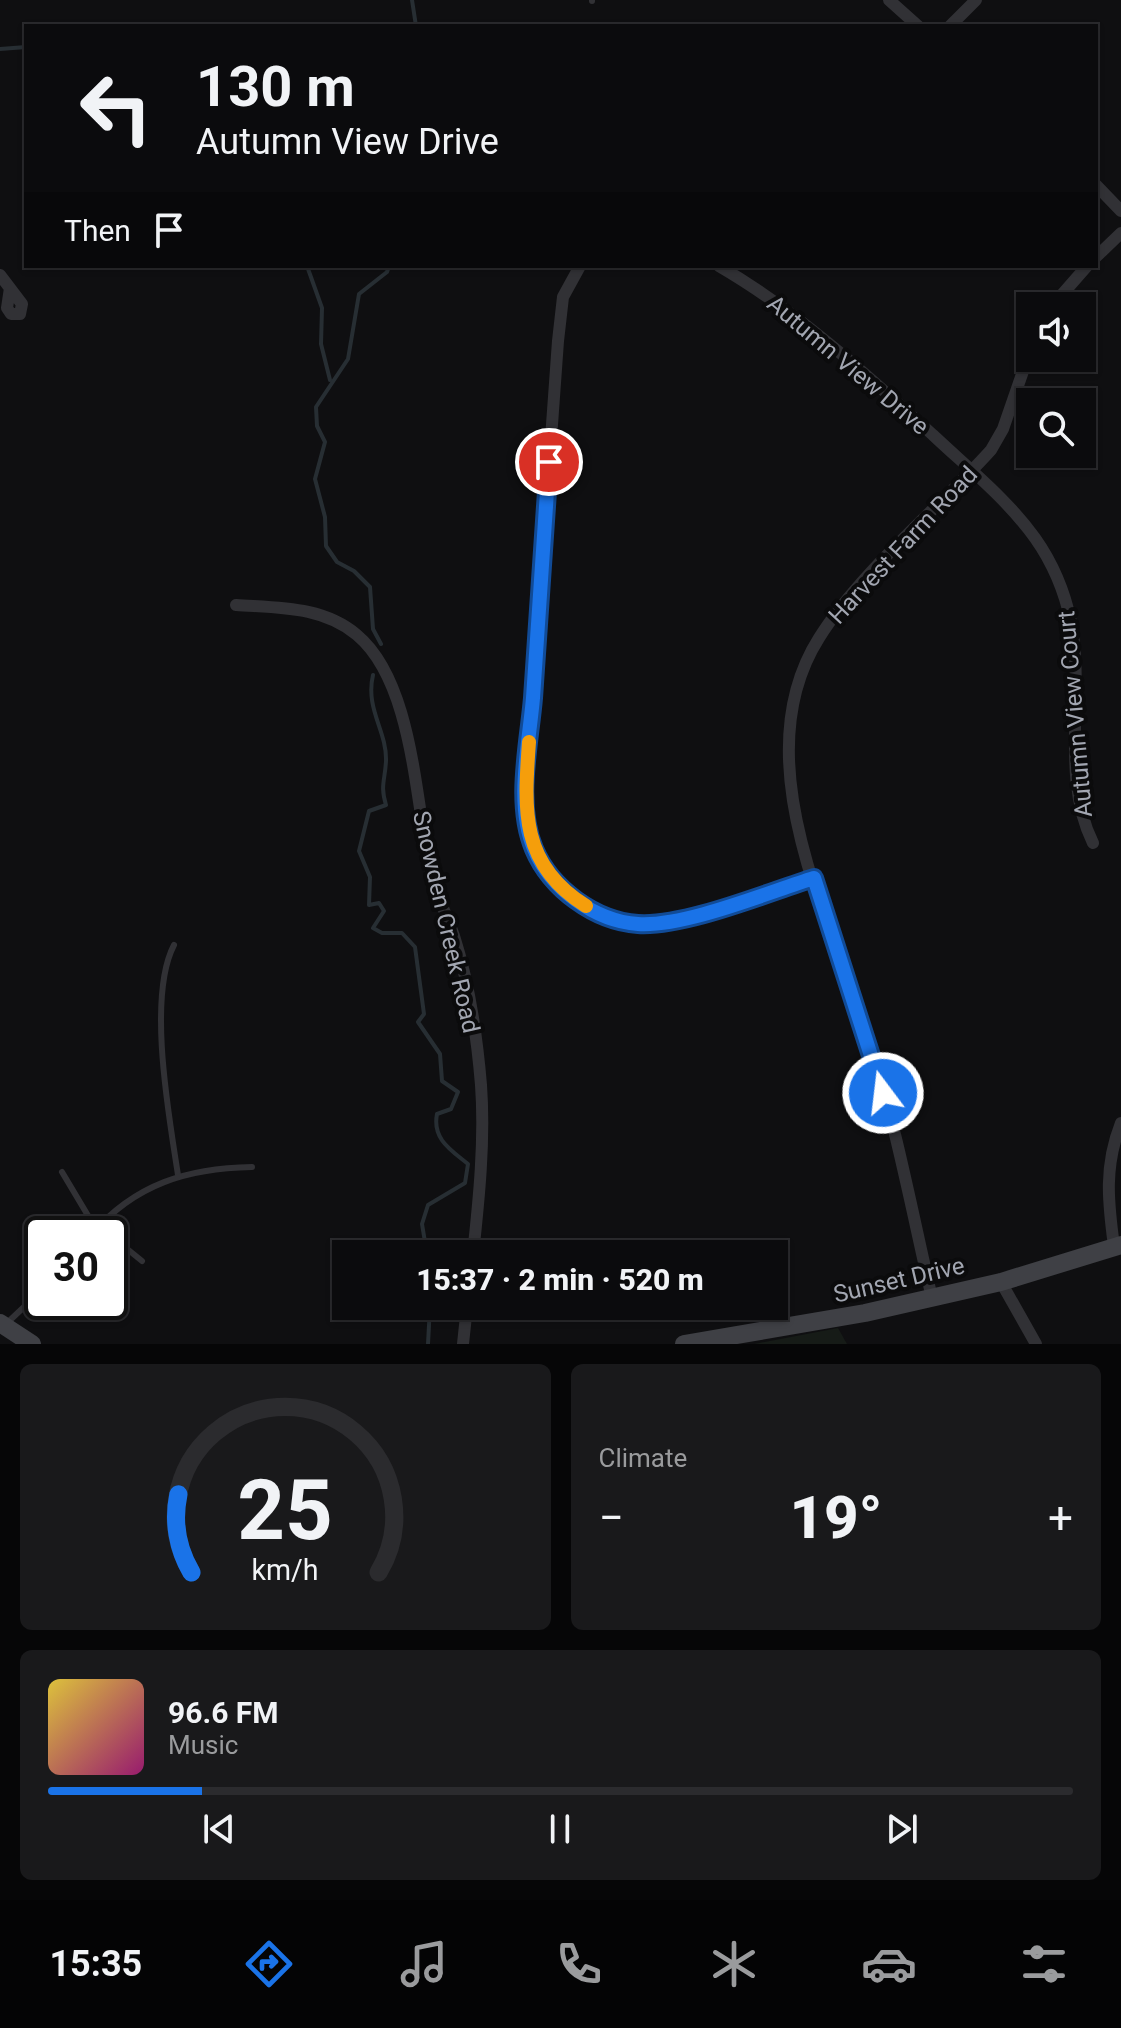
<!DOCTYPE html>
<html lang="en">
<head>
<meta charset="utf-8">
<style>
  :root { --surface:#0b0b0d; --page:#19191b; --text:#f1f3f6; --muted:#9a9b9d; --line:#2b2b2e; --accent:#1a73e8 }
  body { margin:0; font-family:Roboto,sans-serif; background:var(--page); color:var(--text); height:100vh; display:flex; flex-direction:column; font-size:30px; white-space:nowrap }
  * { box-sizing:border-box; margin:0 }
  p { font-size:26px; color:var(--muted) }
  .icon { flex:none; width:44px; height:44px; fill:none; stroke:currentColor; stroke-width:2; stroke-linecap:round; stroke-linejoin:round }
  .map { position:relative; height:1344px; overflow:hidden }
  .panel { display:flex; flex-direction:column; gap:20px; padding:20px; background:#060607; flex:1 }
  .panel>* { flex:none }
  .top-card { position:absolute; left:24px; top:24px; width:1074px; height:244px; border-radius:0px; box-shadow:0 2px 6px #0004,0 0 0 2px var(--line); background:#0b0b0d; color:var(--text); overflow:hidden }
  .fabs { position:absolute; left:1016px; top:292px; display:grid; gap:16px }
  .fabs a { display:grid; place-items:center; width:80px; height:80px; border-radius:0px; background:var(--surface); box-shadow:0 2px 6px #0004,0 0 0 2px var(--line); font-size:40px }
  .speed { position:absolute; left:24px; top:1216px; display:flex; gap:16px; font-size:40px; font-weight:700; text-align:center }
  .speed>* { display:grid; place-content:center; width:104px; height:104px; border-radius:50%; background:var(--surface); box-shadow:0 2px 6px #0004,0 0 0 2px var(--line); line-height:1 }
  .speed .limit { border:4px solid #111; border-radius:12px; background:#fff; color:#111 }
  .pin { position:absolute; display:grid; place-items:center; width:68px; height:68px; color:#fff; margin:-34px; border:4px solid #fff; border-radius:50%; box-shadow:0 2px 8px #0007 }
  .me { position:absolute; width:88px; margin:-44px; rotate:345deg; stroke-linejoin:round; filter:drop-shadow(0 0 6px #0008) }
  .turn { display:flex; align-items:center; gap:28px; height:168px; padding:0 40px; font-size:36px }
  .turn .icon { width:104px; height:104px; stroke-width:2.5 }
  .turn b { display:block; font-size:56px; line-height:68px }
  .then { display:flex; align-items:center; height:76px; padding:0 40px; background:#0003; gap:16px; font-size:30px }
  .big { font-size:60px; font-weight:800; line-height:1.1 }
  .panel .card { flex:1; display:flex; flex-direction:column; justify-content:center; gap:12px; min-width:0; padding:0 28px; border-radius:12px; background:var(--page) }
  .panel .dial { align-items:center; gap:0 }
  .dial svg { height:208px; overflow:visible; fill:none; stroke:var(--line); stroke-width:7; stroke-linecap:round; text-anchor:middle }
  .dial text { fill:var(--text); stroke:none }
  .song { display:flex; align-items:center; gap:24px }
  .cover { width:96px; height:96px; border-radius:12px; background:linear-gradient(135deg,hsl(50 70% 55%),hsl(320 70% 35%)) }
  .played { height:8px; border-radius:4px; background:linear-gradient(90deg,var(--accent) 15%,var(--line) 15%) }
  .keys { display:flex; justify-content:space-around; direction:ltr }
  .heat { display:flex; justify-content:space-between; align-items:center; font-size:44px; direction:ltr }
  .panel .tiles { flex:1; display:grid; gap:20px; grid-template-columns:1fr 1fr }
  .card:last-child { grid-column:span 2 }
  .trip { position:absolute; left:332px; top:1240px; width:456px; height:80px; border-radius:0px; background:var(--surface); box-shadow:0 2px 6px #0004,0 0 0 2px var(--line); font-weight:800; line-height:80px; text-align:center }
  .tab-bar { display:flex; height:128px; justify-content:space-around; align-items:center; background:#040405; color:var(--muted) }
  .tab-bar .icon { width:56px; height:56px }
  .tab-bar .active { color:var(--accent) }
  .tab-bar b { font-size:36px; color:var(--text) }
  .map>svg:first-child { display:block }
</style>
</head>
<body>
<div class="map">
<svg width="1121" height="1344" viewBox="0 0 1121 1344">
  <rect width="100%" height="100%" fill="#0f0f11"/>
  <!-- green -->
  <polygon fill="#161b17" points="838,1328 847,1344 754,1344"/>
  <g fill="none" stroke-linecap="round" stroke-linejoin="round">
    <!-- stream -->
    <g stroke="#272e33" stroke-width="4">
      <polyline points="412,0 416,26"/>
      <polyline points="0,49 26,47"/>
      <polyline points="307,266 322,308 321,344 330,380"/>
      <polyline points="381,644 373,629 370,587 354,571 337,562 326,546 325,517 315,479 325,442 317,426 316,407 348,359 359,294 387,272 389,266"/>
      <path d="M373,675C365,709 387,731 386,761C385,781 380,785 386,805L369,811L359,851L370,877L369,905L379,903L384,911L373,928L382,933H402L415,947L424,1014L418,1022L440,1054L442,1081L458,1092L451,1109L437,1114C432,1139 451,1150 468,1164L465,1183L428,1205L422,1224L427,1254"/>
      <polyline points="428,1344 430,1306"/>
    </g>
    <!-- lane -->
    <g stroke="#313135" stroke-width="6">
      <polyline points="592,1 592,0"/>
      <path d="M174,945C147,997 169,1116 178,1175"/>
      <polyline points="62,1172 96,1229 108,1234"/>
      <path d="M92,1234C135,1184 188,1168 252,1167"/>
      <polyline points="110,1235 142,1261"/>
      <polyline points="7,1323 42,1290"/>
    </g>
    <!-- street -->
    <g stroke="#313135" stroke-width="12">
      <polyline points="889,0 918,26"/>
      <polyline points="950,26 976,0"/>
      <polyline points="1096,185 1121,211"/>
      <polyline points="1096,257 1121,233"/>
      <path d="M580,266L563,297L558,341L526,787C526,829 534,861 566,891C634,956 737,901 814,878"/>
      <path d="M719,266C798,312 866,374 933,435C968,468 1007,499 1035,538C1052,562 1065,593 1071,622C1085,693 1060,777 1093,843"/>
      <polyline points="0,275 22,304 20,314 11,314 7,308 10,288"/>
      <polyline points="1052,306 1087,266"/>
      <path d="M236,605C278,608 323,606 357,635C414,683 415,803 431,873C436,895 447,915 454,936C469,983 477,1036 481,1085C485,1140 479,1199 473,1254"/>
      <path d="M1114,1246C1108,1202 1104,1166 1121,1123"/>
      <polyline points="1001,1282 1036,1344"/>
      <path d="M932,1298C913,1216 897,1131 872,1050C834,927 741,761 819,638C861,571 937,510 991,450L1003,429L1030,351"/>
      <polyline points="463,1344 467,1306"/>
    </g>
    <!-- secondary -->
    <g stroke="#3f4045" stroke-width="18">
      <polyline points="0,1323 32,1344"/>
      <polyline points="684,1344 865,1313 1001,1282 1121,1245"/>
    </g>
  </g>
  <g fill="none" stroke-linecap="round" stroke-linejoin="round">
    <!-- route casing -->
    <g stroke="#114b97" stroke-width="20">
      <path id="route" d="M549,462C544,541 539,620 533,698C529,745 515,804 534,849C551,889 595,921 638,924C685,927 766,893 814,878L883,1093"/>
    </g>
    <!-- route -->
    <use href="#route" stroke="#1a73e8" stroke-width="14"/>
    <!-- slow -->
    <path stroke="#f59e0b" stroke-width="14" d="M529,742C524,810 520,865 586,906"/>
  </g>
  <g text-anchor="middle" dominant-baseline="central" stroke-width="8" stroke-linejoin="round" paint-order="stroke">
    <!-- street labels -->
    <g font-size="24" fill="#a2a6b1" stroke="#0b0b0c">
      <text transform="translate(848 365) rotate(40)">Autumn View Drive</text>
      <text transform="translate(903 545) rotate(-47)">Harvest Farm Road</text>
      <text transform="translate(1075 714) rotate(-95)">Autumn View Court</text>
      <text transform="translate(446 922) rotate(77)">Snowden Creek Road</text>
      <text transform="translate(899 1280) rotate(-13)">Sunset Drive</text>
    </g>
  </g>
</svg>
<div class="fabs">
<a><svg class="icon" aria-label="sound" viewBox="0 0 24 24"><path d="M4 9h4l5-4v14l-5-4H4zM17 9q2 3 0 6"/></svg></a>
<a><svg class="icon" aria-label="search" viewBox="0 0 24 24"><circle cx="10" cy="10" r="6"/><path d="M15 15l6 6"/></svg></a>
</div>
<div class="speed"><div class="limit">30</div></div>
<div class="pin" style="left:549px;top:462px;background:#d93025"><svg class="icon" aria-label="arrive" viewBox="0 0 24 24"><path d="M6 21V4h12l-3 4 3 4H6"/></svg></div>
<svg class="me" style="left:883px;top:1093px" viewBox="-20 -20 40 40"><circle r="17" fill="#1a73e8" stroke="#fff" stroke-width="3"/><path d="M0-11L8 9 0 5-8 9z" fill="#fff"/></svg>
<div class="trip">15:37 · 2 min · 520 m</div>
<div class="top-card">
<div class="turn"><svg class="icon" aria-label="left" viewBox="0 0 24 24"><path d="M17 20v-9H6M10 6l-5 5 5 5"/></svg><div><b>130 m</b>Autumn View Drive</div></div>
<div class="then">Then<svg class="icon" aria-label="arrive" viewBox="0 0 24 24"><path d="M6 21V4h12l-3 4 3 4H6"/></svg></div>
</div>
</div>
<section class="panel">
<div class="tiles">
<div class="card dial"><svg viewBox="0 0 100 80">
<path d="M14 69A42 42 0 1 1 86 69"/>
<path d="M14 69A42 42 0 0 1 9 39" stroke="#1a73e8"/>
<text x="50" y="56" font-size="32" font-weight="700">25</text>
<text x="50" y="72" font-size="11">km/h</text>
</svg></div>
<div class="card"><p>Climate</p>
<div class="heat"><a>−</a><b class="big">19°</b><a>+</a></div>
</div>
<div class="card">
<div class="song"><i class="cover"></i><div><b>96.6 FM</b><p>Music</p></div></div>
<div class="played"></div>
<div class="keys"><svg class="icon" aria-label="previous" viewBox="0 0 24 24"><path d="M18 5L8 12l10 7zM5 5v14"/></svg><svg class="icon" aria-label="pause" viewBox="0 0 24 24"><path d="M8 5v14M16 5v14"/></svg><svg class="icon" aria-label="next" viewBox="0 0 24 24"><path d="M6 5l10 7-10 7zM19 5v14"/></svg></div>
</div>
</div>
</section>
<nav class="tab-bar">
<b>15:35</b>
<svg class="icon active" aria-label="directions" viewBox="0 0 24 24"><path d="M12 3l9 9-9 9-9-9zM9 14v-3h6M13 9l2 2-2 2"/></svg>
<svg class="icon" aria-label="music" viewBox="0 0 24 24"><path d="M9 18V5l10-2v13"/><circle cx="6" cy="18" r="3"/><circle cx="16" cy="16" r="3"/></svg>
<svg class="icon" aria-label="phone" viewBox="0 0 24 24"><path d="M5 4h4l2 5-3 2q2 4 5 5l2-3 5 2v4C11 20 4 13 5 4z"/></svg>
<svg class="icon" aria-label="climate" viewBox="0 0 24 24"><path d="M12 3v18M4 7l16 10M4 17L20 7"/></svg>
<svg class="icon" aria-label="car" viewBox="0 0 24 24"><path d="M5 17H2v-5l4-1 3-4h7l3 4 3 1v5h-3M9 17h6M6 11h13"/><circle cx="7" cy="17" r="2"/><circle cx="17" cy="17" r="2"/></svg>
<svg class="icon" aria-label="filters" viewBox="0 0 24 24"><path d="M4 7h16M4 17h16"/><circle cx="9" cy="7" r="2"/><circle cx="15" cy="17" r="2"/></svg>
</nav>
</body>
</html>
